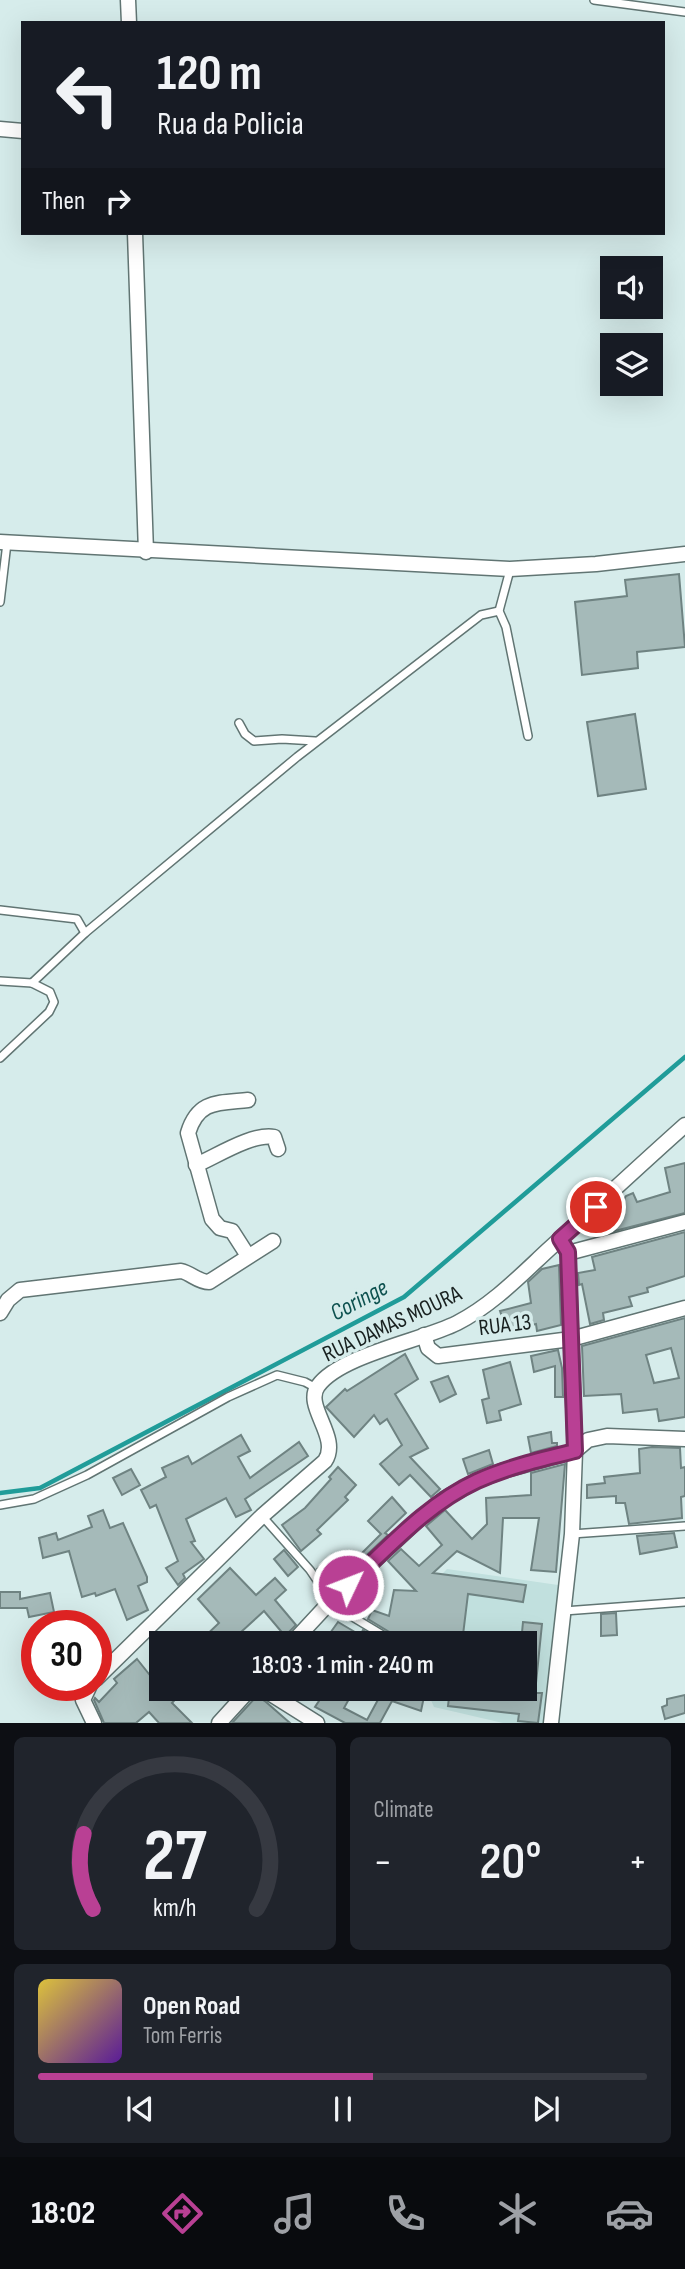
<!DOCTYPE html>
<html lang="en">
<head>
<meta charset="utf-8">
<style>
  :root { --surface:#171b24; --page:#20242c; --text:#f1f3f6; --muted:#9ea1a6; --line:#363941; --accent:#b94094 }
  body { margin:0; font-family:"Sofia Sans Condensed",sans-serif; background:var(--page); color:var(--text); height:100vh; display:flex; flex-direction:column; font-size:26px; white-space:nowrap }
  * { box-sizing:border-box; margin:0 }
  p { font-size:23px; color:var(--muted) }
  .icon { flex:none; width:38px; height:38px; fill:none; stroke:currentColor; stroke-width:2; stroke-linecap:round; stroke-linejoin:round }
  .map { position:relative; height:1723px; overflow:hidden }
  .drawer { display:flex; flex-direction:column; gap:14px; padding:14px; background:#0d0f14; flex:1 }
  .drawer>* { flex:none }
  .top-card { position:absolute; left:21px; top:21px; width:644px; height:214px; border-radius:0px; box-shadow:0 7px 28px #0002; background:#171b24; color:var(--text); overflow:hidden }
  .buttons { position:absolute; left:600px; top:256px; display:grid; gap:14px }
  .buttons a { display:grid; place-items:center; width:63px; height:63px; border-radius:0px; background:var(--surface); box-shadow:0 7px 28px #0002; font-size:35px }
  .speed { position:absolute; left:21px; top:1610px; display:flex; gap:14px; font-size:35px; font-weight:700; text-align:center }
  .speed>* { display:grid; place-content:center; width:91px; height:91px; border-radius:50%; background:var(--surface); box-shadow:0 7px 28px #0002; line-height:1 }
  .speed .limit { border:10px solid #d22; background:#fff; color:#111 }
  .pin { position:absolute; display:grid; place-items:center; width:60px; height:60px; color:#fff; margin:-30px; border:4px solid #fff; border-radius:50%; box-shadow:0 2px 7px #0007 }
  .me { position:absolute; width:77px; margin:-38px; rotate:47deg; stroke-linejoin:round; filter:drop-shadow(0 0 5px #0008) }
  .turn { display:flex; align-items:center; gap:24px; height:147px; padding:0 21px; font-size:32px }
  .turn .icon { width:91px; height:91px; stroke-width:2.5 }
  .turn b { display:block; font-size:49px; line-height:60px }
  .then { display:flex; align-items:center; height:66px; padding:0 21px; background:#0003; gap:14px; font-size:26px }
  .big { font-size:52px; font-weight:600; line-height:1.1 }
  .drawer .tile { flex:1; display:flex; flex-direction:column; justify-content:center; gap:10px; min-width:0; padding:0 24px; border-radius:10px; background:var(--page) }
  .drawer .dial { align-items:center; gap:0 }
  .dial svg { height:182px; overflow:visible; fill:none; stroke:var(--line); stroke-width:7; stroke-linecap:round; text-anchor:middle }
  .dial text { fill:var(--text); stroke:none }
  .song { display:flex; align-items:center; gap:21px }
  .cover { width:84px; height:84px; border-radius:10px; background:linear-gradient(135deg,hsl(50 70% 55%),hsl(270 70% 35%)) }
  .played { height:7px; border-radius:4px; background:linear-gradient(90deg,var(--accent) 55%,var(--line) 55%) }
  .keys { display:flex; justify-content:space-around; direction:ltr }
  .heat { display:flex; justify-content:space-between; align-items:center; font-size:38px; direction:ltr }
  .drawer .tiles { flex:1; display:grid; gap:14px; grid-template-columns:1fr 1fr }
  .tile:last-child { grid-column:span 2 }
  .trip { position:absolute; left:149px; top:1631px; width:388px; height:70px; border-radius:0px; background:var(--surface); box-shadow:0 7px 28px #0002; font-weight:600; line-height:70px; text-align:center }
  .tabs { display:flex; height:112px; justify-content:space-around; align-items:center; background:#090b0e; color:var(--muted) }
  .tabs .icon { width:49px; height:49px }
  .tabs .active { color:var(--accent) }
  .tabs b { font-size:32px; color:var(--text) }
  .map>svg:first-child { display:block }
</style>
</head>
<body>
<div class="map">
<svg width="685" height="1723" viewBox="0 0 685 1723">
  <rect width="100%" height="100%" fill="#d6eceb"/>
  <!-- built -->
  <polygon fill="#c1e0de" points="447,1569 565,1586 551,1723 503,1723 434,1707 426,1689 525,1689 525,1643 430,1643 438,1578"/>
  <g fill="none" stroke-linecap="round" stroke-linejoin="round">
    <!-- stream -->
    <polyline stroke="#209c99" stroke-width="4.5" points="0,1493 40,1488 404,1297 685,1057"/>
  </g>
  <!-- building -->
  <g fill="#a5bab9" stroke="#6f8382" stroke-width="2" fill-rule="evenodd">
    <polygon points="679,574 685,647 637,652 638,668 582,675 575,602 627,596 625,580"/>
    <polygon points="635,714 646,789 598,796 587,722"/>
    <polygon points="685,1163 685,1213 599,1235 594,1221 602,1213 605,1212 609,1223 626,1196 633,1193 637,1202 670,1192 665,1168"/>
    <polygon points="685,1232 685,1276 647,1288 648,1292 629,1297 632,1306 603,1313 604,1320 590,1324 582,1284 579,1285 578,1273 595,1270 592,1257"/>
    <polygon points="559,1265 561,1325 537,1331 536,1324 493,1334 488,1321 502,1317 500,1311 531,1303 528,1282 542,1269"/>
    <path d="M685,1318V1417L659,1421L657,1409L623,1413L621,1394L584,1396L582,1346ZM671,1348L679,1378L654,1383L646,1355Z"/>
    <polygon points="558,1350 562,1368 563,1397 555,1397 555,1366 534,1372 531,1356"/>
    <polygon points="405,1354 418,1379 395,1394 428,1448 410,1457 440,1489 431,1497 410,1475 399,1485 380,1464 402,1445 387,1419 380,1424 374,1415 354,1437 326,1407 345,1389 347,1391"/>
    <polygon points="510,1362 521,1404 499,1411 501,1420 487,1423 482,1400 489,1398 483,1370"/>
    <polygon points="448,1376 456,1394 440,1402 431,1382"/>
    <polygon points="551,1432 552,1443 557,1443 557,1446 531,1453 528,1437"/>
    <polygon points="241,1435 250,1451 238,1457 250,1478 299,1442 308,1456 245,1499 251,1510 236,1517 226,1498 186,1519 195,1541 191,1542 204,1559 183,1574 185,1578 178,1585 166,1568 178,1561 156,1505 150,1508 141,1490 166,1477 162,1468 188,1456 192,1464"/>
    <polygon points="652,1447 680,1448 681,1468 685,1467 685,1496 681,1497 682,1518 629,1524 625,1503 616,1503 616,1496 587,1498 587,1485 605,1483 604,1477 640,1473 639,1449"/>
    <polygon points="489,1450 493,1464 468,1474 463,1459"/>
    <polygon points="565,1464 556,1572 531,1570 539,1518 503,1518 500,1573 457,1551 433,1573 526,1585 523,1602 468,1594 462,1643 402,1643 399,1638 368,1619 372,1610 389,1616 394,1590 416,1591 388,1561 401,1549 419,1566 442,1545 426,1526 445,1510 472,1539 487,1524 486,1498 531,1495 531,1473"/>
    <polygon points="338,1467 356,1485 345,1497 348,1500 317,1530 321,1534 301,1551 282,1525 305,1508 331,1479 329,1477"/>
    <polygon points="131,1469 140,1485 122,1495 113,1478"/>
    <polygon points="392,1497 406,1513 385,1533 388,1535 357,1564 354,1561 381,1534 368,1521"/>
    <polygon points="103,1510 110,1528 123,1523 147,1577 147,1582 138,1586 148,1610 127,1620 115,1589 96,1596 95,1593 82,1597 69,1551 43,1558 39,1538 56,1533 58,1540 92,1527 88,1516"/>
    <polygon points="674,1533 677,1547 640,1554 637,1536"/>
    <polygon points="284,1550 298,1567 288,1576 274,1559"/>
    <polygon points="327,1559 342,1577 332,1587 317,1569"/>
    <polygon points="230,1568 256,1595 275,1578 286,1590 275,1600 296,1625 285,1636 264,1611 229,1643 198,1643 219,1623 198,1599"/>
    <polygon points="0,1592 20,1592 20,1599 50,1593 54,1612 29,1617 27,1608 0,1608"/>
    <polygon points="616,1613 617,1635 601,1636 601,1614"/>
    <polygon points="338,1622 360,1635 363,1630 385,1643 323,1643"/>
    <polygon points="523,1622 542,1624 535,1693 542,1693 538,1723 518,1721 519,1714 448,1706 450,1689 525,1689 525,1643 521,1643"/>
    <polygon points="137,1659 161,1689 184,1689 172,1703 192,1723 159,1723 149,1712 136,1723 104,1723 94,1700 95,1698 99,1702 117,1683 114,1679"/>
    <polygon points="327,1689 349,1699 344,1708 367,1720 380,1696 363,1691 363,1689 415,1689 425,1692 421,1711 392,1701 380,1723 345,1723 315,1707"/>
    <polygon points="685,1695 685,1713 665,1719 662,1707 667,1705 667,1699"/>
    <polygon points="257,1696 266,1702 290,1723 232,1723"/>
  </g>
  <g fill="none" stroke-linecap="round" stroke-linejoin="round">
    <!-- lane casing -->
    <g stroke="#617573" stroke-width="10">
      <g id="lane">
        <polyline points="594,0 685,12"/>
        <polyline points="510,570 499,611 506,627 528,736"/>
        <polyline points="0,602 7,543"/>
        <polyline points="239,723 245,734 254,741 282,739 315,741"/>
        <polyline points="0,910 77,919 85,933"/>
        <polyline points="0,981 32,983 85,933 297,757 481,615 499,611"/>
        <polyline points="0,1058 49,1012 54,1002 50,992 32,983"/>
        <polyline points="0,1505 34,1499 87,1475 228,1397 277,1375 305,1382 316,1388"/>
        <polyline points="262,1516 310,1570 331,1601 346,1613 396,1643"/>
        <polyline points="572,1534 685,1526"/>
        <polyline points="564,1611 685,1602"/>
      </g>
    </g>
    <!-- street casing -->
    <g stroke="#617573" stroke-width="17">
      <g id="street">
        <polyline points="128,0 129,23"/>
        <polyline points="0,129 23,131"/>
        <polyline points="135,233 146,552"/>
        <polyline points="0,542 510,569 596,564 685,554"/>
        <path d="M196,1165C217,1156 252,1133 274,1137L278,1149"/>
        <polyline points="568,1253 685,1222"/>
        <path d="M248,1256L232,1231L220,1228L212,1219L188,1133C198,1100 218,1103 248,1100"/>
        <path d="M0,1313L8,1300L20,1290L181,1271C191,1273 198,1282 209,1282L273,1241"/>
        <polyline points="424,1335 428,1348 438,1356 571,1339 685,1308"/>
        <polyline points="292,1643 331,1601 418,1520 444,1499 476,1481 502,1471 575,1451 588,1440 607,1436 685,1439"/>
        <path d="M96,1679L262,1516L325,1461C341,1437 303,1406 318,1386C340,1355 424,1340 457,1323C492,1305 520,1276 548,1250C594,1208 639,1166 685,1125"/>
        <polyline points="90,1685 83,1700 94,1723"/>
        <polyline points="263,1689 317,1723"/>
        <polyline points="219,1723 250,1689"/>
        <polyline points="551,1723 572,1534 575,1451 568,1253 560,1239"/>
      </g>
    </g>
    <!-- lane -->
    <use href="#lane" stroke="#fff" stroke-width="7"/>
    <!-- street -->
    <use href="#street" stroke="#fff" stroke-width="14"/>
  </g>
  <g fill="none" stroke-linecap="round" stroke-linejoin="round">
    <!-- route casing -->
    <g stroke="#782a60" stroke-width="18">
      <path id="route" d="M348,1585C388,1548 427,1504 477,1481C508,1467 542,1459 575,1451L568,1252L560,1239L596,1207"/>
    </g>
    <!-- route -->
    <use href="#route" stroke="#b94094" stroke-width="12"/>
  </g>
  <g text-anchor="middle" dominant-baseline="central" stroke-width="7" stroke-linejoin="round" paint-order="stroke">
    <!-- street labels -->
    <g font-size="23" fill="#18201f" stroke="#d6eceb">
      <text transform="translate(392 1324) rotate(-25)">RUA DAMAS MOURA</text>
      <text transform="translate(505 1325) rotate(-7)">RUA 13</text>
    </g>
    <!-- water labels -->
    <g font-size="24" font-style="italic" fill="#0d514f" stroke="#d6eceb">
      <text transform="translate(359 1300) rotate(-28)">Coringe</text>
    </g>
  </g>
</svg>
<div class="buttons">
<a><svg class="icon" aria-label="sound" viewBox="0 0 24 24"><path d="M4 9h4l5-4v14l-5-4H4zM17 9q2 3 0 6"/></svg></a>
<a><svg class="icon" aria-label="layers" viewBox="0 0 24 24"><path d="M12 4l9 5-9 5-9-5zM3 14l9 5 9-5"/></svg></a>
</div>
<div class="speed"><div class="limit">30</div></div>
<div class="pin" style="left:596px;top:1207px;background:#d93025"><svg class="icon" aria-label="arrive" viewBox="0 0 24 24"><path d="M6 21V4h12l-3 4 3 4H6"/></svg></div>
<svg class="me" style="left:348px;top:1585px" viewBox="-20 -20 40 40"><circle r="17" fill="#b94094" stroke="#fff" stroke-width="3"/><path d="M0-11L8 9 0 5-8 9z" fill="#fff"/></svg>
<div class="trip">18:03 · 1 min · 240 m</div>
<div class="top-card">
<div class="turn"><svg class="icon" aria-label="left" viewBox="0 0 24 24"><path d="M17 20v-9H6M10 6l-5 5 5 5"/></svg><div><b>120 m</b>Rua da Policia</div></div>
<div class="then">Then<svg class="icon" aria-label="right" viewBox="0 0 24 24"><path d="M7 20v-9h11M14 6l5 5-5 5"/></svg></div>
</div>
</div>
<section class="drawer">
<div class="tiles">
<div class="tile dial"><svg viewBox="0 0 100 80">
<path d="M14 69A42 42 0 1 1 86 69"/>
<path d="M14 69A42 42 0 0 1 10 36" stroke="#b94094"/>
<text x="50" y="56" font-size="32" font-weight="700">27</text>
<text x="50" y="72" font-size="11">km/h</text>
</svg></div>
<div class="tile"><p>Climate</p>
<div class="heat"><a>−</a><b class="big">20°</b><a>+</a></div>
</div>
<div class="tile">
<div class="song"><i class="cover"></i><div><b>Open Road</b><p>Tom Ferris</p></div></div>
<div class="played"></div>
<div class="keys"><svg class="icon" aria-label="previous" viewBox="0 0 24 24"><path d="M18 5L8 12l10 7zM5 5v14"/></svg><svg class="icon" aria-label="pause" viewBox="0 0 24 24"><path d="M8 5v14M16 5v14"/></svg><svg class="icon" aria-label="next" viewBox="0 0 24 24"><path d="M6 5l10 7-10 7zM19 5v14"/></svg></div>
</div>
</div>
</section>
<nav class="tabs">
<b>18:02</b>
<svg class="icon active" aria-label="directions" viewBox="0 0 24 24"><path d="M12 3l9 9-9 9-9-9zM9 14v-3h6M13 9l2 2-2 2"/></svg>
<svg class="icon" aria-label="music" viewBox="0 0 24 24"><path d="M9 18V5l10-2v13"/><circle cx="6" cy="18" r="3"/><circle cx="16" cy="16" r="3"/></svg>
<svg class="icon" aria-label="phone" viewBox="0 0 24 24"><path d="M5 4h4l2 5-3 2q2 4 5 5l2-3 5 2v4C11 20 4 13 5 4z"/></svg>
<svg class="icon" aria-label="climate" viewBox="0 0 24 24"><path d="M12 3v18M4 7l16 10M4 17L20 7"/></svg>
<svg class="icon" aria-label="car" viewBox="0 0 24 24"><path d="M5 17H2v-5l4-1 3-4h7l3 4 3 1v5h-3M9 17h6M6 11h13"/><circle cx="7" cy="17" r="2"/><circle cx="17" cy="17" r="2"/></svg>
</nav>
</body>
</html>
